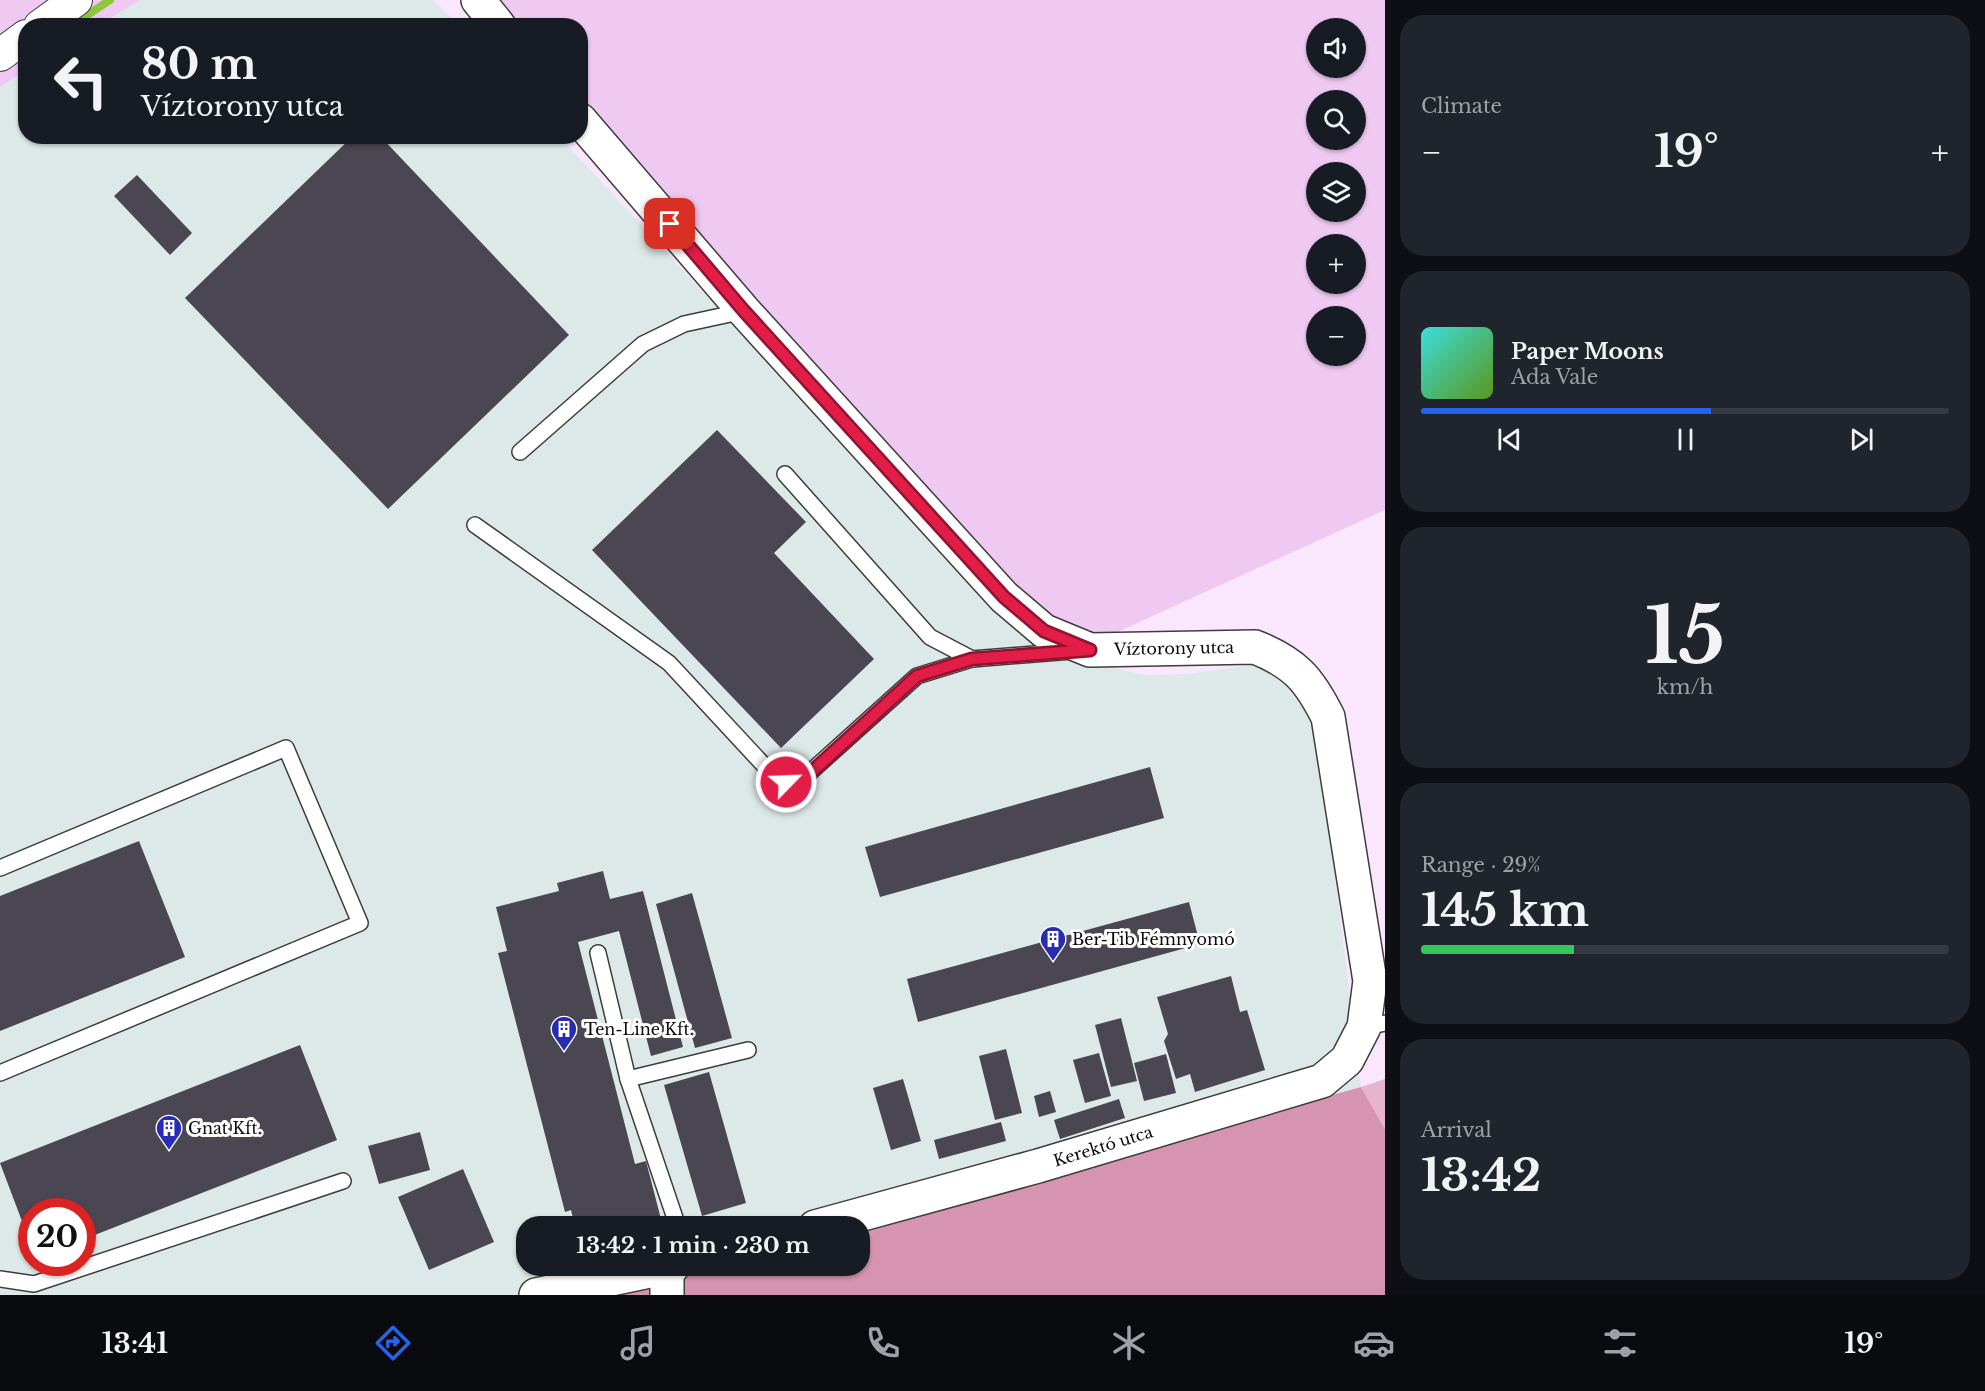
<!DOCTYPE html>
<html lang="en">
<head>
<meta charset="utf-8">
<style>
  :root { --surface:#171b24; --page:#20242c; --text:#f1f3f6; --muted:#9ea1a6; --line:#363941; --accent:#2563eb }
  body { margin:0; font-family:"Libre Baskerville",serif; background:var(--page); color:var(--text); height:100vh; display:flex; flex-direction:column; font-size:22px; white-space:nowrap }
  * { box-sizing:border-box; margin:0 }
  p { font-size:20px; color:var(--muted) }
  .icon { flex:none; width:33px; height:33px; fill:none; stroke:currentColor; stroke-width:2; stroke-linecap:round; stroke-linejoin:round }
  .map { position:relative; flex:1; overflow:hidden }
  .side { display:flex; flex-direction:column; gap:15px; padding:15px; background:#0d0f14; width:600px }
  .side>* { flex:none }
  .guide { position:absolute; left:18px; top:18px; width:570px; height:126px; border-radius:24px; box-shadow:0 2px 4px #0004; background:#171b24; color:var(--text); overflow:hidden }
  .controls { position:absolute; left:1306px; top:18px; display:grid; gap:12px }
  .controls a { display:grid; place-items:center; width:60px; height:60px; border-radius:50%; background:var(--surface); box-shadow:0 2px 4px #0004; font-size:30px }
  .speed { position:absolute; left:18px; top:1198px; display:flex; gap:12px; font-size:30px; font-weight:700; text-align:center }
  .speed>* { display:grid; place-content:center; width:78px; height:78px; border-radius:50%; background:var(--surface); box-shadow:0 2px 4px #0004; line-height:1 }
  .speed .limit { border:9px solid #d22; background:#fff; color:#111 }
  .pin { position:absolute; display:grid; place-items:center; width:51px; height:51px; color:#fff; margin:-26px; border-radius:12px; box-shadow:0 3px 9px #0006 }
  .me { position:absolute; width:66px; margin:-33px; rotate:66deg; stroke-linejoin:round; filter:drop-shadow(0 0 4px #0008) }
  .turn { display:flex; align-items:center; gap:21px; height:126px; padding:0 24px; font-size:27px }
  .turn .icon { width:78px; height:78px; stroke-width:2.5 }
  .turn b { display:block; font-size:42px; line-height:51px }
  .big { font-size:45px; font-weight:700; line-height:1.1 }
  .side .widget { flex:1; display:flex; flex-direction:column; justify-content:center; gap:9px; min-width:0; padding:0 21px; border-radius:24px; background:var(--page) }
  .side .dial { align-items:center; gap:0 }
  .dial b { font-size:78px; line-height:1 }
  .song { display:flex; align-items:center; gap:18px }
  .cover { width:72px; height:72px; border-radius:9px; background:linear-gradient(135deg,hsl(180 70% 55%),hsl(90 70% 35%)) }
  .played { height:6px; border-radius:3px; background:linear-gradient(90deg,var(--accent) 55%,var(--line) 55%) }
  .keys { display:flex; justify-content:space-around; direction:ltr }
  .heat { display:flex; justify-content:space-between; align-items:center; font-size:33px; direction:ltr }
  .charge { height:9px; border-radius:4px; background:linear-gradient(90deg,#34c759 29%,var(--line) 0) }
  .trip { position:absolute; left:516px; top:1216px; width:354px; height:60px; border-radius:24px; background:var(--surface); box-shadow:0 2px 4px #0004; font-weight:700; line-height:60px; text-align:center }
  .tabs { display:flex; height:96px; justify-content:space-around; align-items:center; background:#090b0e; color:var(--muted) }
  .tabs .icon { width:42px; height:42px }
  .tabs .current { color:var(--accent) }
  .tabs b { font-size:27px; color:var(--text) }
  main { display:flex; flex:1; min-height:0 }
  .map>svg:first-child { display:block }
</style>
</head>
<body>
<main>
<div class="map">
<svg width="1385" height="1295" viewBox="0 0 1385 1295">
  <rect width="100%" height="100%" fill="#fae7fe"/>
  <!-- industrial -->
  <g fill="#dde9e8" fill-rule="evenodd">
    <polygon points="141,0 434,0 458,25 99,26"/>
    <path d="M25,71L26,136L560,137L982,594L1099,665L1145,675L1187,674L1253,665L1291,681L1314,707L1361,1087L855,1227H526V1266H713L609,1295H0V87ZM32,1212H82V1263H32Z"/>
  </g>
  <!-- farmland -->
  <g fill="#efc9f2" fill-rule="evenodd">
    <polygon points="0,0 141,0 99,25 26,26 25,71 0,87"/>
    <path d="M484,0H1385V510L1100,640L1033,609L581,107L580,26L507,25ZM1317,28H1356V68H1317ZM1317,100H1356V140H1317ZM1317,172H1356V212H1317ZM1317,244H1356V284H1317ZM1317,316H1356V356H1317Z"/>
  </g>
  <!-- green -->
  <polygon fill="#e6b4cc" points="1385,1079 1385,1129 1361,1087"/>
  <!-- forest -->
  <polygon fill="#d694b0" points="1361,1087 1385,1129 1385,1295 609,1295 713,1266 860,1266 860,1227 855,1227"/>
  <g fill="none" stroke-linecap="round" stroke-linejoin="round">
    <!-- stream -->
    <polyline stroke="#8bc739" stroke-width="8" points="71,26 110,0"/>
  </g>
  <!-- building -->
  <g fill="#4b4752">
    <polygon points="353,136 380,136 569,335 388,509 185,298"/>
    <polygon points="137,175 192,233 170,255 114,196"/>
    <polygon points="717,430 806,522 774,553 874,659 781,748 592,550"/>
    <polygon points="1150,767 1164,818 880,897 865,847"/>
    <polygon points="139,841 185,957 0,1031 0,896"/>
    <polygon points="603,871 610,899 643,891 683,1047 651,1056 619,931 578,942 635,1164 646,1161 663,1227 575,1227 571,1210 565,1212 498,953 507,951 496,907 559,891 557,883"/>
    <polygon points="692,893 732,1038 695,1048 656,904"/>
    <polygon points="1189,902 1200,944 918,1022 907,979"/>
    <polygon points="1231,976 1240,1012 1247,1010 1265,1070 1195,1092 1190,1074 1176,1079 1164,1041 1168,1034 1157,997"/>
    <polygon points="1121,1018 1137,1081 1111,1087 1095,1025"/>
    <polygon points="300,1045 337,1140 82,1240 82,1212 32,1212 31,1245 0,1163"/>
    <polygon points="1006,1049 1022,1113 995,1120 979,1056"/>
    <polygon points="1099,1053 1111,1096 1085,1103 1073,1060"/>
    <polygon points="1166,1054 1176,1093 1144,1101 1134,1063"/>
    <polygon points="709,1072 746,1203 702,1216 664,1085"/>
    <polygon points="903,1079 921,1141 891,1150 873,1088"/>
    <polygon points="1050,1091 1056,1112 1039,1117 1034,1096"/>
    <polygon points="1119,1099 1125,1118 1060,1139 1054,1120"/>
    <polygon points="1001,1122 1006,1141 939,1159 934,1140"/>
    <polygon points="420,1132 430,1170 379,1184 368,1146"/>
    <polygon points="463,1169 494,1242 429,1270 398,1197"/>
  </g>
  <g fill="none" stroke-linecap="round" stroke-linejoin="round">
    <!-- service casing -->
    <g stroke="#3d3d3d" stroke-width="18">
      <g id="service">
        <polyline points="520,452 643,344 684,324 744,311"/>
        <polyline points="785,474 930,637 972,659"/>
        <polyline points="475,525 669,663 772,774 786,782 807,775 917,676 972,659 1072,651"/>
        <polyline points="0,868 286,748 360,923 0,1073"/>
        <polyline points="598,953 628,1079 678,1227"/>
        <polyline points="1364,1027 1385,1023"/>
        <polyline points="628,1079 748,1050"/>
        <polyline points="0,1279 34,1284 343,1181"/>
      </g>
    </g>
    <!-- minor casing -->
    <g stroke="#3d3d3d" stroke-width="34">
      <g id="minor">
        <polyline points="40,26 76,0"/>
        <polyline points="0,55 26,36"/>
      </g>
    </g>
    <!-- tertiary casing -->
    <g stroke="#3d3d3d" stroke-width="36">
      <g id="tertiary">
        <polyline points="478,0 499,26"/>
        <path d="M580,120L744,311L1004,597L1044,631L1090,650L1255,647C1295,663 1309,679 1328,717L1370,981L1364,1027L1347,1060L1322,1081L1038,1166L815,1227"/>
        <polyline points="667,1268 667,1295"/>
        <polyline points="536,1295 673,1266"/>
      </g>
    </g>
    <!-- service -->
    <use href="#service" stroke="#fff" stroke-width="15"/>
    <!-- minor -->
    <use href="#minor" stroke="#fff" stroke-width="32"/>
    <!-- tertiary -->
    <use href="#tertiary" stroke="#fff" stroke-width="33"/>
  </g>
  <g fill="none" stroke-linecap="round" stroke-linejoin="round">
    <!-- route casing -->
    <g stroke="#92132f" stroke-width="15">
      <polyline id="route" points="670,224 744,311 1004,597 1044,631 1090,650 972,659 917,676 807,776 786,782"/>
    </g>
    <!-- route -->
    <use href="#route" stroke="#e11d48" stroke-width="10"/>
  </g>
  <!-- icons -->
  <defs>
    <g id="building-pin" transform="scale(1.35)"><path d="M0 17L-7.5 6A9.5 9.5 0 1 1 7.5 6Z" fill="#292cb2" stroke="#fff"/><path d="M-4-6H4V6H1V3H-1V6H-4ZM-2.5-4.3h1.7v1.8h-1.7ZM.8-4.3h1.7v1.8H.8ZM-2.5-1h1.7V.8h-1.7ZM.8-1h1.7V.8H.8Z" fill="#fff"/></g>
  </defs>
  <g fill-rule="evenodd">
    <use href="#building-pin" x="1053" y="939"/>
    <use href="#building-pin" x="564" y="1029"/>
    <use href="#building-pin" x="169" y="1128"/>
  </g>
  <g text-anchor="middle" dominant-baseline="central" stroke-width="6" stroke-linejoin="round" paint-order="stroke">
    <!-- street labels -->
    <g font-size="16" fill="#0a0a0a" stroke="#fff">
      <text transform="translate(1174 648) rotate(-1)">Víztorony utca</text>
      <text transform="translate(1103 1146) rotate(-17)">Kerektó utca</text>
    </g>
    <!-- poi labels -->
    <g font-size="16" fill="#0a0a0a" stroke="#fff" text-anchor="start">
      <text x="1072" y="939">Ber-Tib Fémnyomó</text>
      <text x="584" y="1029">Ten-Line Kft.</text>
      <text x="188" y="1128">Gnat Kft.</text>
    </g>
  </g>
</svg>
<div class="controls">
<a><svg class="icon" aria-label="sound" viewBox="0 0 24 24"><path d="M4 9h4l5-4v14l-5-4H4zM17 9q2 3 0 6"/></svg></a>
<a><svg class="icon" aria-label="search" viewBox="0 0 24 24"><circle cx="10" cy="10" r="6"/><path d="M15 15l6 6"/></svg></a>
<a><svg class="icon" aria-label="layers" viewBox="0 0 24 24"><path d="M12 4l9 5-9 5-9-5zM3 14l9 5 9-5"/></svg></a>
<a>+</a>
<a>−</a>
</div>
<div class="speed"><div class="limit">20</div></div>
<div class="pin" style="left:670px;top:224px;background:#d93025"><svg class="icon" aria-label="arrive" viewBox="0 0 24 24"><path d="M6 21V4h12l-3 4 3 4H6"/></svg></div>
<svg class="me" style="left:786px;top:782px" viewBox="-20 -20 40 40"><circle r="17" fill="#e11d48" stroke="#fff" stroke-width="3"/><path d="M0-11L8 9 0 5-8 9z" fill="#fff"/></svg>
<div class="trip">13:42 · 1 min · 230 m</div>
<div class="guide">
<div class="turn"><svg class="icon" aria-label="left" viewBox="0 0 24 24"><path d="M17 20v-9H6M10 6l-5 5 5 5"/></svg><div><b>80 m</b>Víztorony utca</div></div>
</div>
</div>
<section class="side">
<div class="widget"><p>Climate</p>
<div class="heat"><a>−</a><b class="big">19°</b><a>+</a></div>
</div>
<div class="widget">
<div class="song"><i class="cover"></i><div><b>Paper Moons</b><p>Ada Vale</p></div></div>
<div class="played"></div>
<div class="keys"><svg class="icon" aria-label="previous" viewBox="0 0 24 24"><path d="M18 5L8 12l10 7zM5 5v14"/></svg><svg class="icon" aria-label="pause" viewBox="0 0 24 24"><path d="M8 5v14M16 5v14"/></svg><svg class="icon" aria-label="next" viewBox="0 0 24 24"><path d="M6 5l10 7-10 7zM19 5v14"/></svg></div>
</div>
<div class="widget dial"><b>15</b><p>km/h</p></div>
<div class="widget"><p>Range · 29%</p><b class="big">145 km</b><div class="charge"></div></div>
<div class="widget"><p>Arrival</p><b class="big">13:42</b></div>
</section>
</main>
<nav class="tabs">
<b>13:41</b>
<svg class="icon current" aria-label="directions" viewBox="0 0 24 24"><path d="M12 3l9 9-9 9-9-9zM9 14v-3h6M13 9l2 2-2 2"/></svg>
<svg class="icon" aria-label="music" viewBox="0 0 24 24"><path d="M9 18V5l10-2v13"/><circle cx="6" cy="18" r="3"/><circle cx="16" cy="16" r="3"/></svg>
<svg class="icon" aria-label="phone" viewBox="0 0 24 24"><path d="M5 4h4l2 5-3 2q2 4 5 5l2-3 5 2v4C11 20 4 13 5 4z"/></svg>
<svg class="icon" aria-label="climate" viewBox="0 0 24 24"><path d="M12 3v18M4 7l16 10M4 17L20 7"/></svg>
<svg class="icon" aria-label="car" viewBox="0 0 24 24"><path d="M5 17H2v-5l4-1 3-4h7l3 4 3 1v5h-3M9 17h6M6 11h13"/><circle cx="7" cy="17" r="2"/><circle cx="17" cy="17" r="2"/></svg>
<svg class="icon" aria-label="filters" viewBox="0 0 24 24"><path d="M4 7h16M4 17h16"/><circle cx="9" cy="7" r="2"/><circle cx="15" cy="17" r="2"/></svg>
<b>19°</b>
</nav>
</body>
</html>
